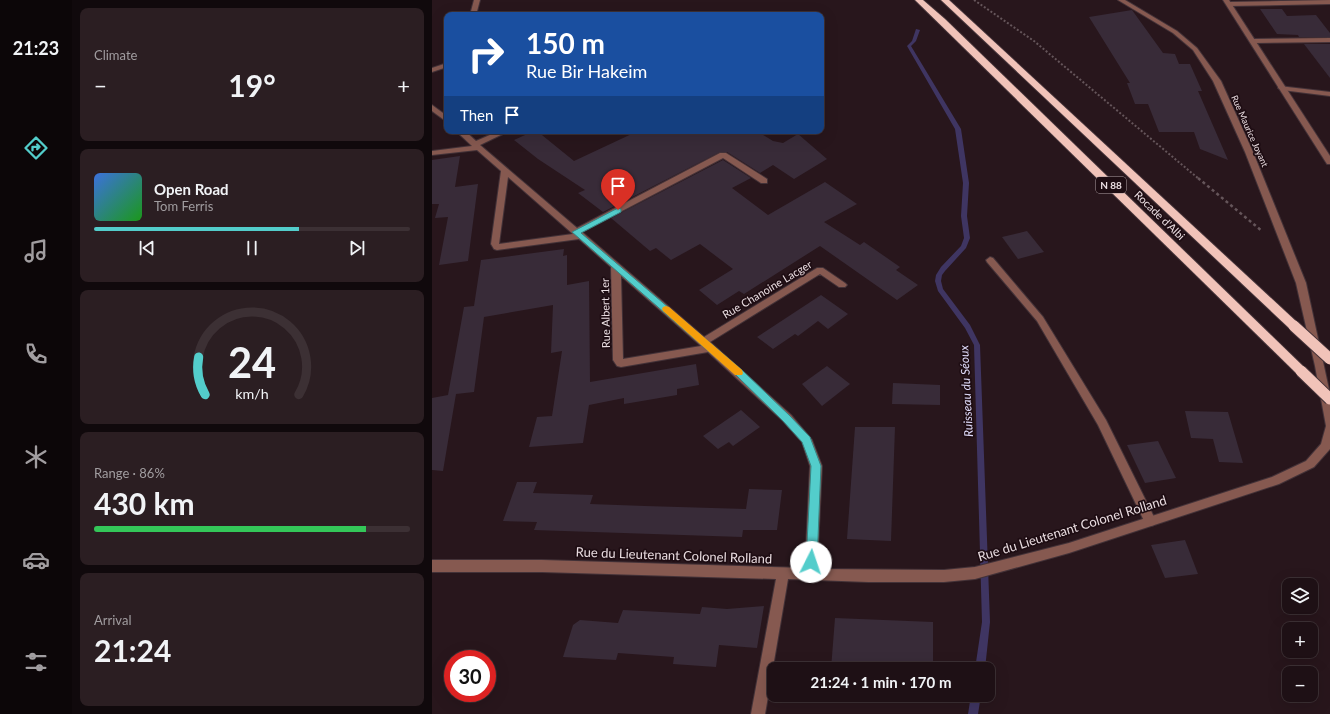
<!DOCTYPE html>
<html lang="en">
<head>
<meta charset="utf-8">
<style>
  :root { --surface:#1e1015; --page:#2b1e22; --text:#f1f3f6; --muted:#a19da0; --line:#3c3034; --accent:#53cdcb }
  body { margin:0; font-family:Lato,sans-serif; background:var(--page); color:var(--text); height:100vh; display:flex; flex-direction:column; font-size:15px; white-space:nowrap }
  * { box-sizing:border-box; margin:0 }
  p { font-size:13px; color:var(--muted) }
  .icon { flex:none; width:22px; height:22px; fill:none; stroke:currentColor; stroke-width:2; stroke-linecap:round; stroke-linejoin:round }
  .map { position:relative; flex:1; overflow:hidden }
  .details { display:flex; flex-direction:column; gap:8px; padding:8px; background:#10090c; width:360px }
  .details>* { flex:none }
  .top-card { position:absolute; left:12px; top:12px; width:380px; height:122px; border-radius:8px; box-shadow:0 4px 16px #0002,0 0 0 1px var(--line); background:#1a4fa0; color:#fff; overflow:hidden }
  .fabs { position:absolute; left:850px; top:578px; display:grid; gap:8px }
  .fabs a { display:grid; place-items:center; width:36px; height:36px; border-radius:8px; background:var(--surface); box-shadow:0 4px 16px #0002,0 0 0 1px var(--line); font-size:20px }
  .speed { position:absolute; left:12px; top:650px; display:flex; gap:8px; font-size:20px; font-weight:700; text-align:center }
  .speed>* { display:grid; place-content:center; width:52px; height:52px; border-radius:50%; background:var(--surface); box-shadow:0 4px 16px #0002,0 0 0 1px var(--line); line-height:1 }
  .speed .limit { border:6px solid #d22; background:#fff; color:#111 }
  .pin { position:absolute; display:grid; place-items:center; width:34px; height:34px; color:#fff; margin:-41px -17px; border-radius:50% 50% 50% 0; rotate:-45deg; box-shadow:0 0 4px #0007 }
  .pin .icon { rotate:45deg }
  .me { position:absolute; width:44px; margin:-22px; rotate:4deg; stroke-linejoin:round; filter:drop-shadow(0 0 3px #0008) }
  .turn { display:flex; align-items:center; gap:14px; height:84px; padding:0 16px; font-size:18px }
  .turn .icon { width:52px; height:52px; stroke-width:2.5 }
  .turn b { display:block; font-size:28px; line-height:34px }
  .then { display:flex; align-items:center; height:38px; padding:0 16px; background:#0003; gap:8px; font-size:15px }
  .big { font-size:30px; font-weight:700; line-height:1.1 }
  .details .tile { flex:1; display:flex; flex-direction:column; justify-content:center; gap:6px; min-width:0; padding:0 14px; border-radius:8px; background:var(--page) }
  .details .dial { align-items:center; gap:0 }
  .dial svg { height:104px; overflow:visible; fill:none; stroke:var(--line); stroke-width:7; stroke-linecap:round; text-anchor:middle }
  .dial text { fill:var(--text); stroke:none }
  .song { display:flex; align-items:center; gap:12px }
  .cover { width:48px; height:48px; border-radius:6px; background:linear-gradient(135deg,hsl(220 70% 55%),hsl(120 70% 35%)) }
  .played { height:4px; border-radius:2px; background:linear-gradient(90deg,var(--accent) 65%,var(--line) 65%) }
  .keys { display:flex; justify-content:space-around; direction:ltr }
  .heat { display:flex; justify-content:space-between; align-items:center; font-size:22px; direction:ltr }
  .charge { height:6px; border-radius:3px; background:linear-gradient(90deg,#34c759 86%,var(--line) 0) }
  .trip { position:absolute; left:335px; top:662px; width:228px; height:40px; border-radius:8px; background:var(--surface); box-shadow:0 4px 16px #0002,0 0 0 1px var(--line); font-weight:700; line-height:40px; text-align:center }
  main { display:flex; flex:1; min-height:0 }
  .tab-bar { display:flex; flex-direction:column; width:72px; justify-content:space-around; align-items:center; background:#0c0608; color:var(--muted) }
  .tab-bar .icon { width:28px; height:28px }
  .tab-bar .selected { color:var(--accent) }
  .tab-bar b { font-size:18px; color:var(--text) }
  .map>svg:first-child { display:block }
</style>
</head>
<body>
<main>
<nav class="tab-bar">
<b>21:23</b>
<svg class="icon selected" aria-label="directions" viewBox="0 0 24 24"><path d="M12 3l9 9-9 9-9-9zM9 14v-3h6M13 9l2 2-2 2"/></svg>
<svg class="icon" aria-label="music" viewBox="0 0 24 24"><path d="M9 18V5l10-2v13"/><circle cx="6" cy="18" r="3"/><circle cx="16" cy="16" r="3"/></svg>
<svg class="icon" aria-label="phone" viewBox="0 0 24 24"><path d="M5 4h4l2 5-3 2q2 4 5 5l2-3 5 2v4C11 20 4 13 5 4z"/></svg>
<svg class="icon" aria-label="climate" viewBox="0 0 24 24"><path d="M12 3v18M4 7l16 10M4 17L20 7"/></svg>
<svg class="icon" aria-label="car" viewBox="0 0 24 24"><path d="M5 17H2v-5l4-1 3-4h7l3 4 3 1v5h-3M9 17h6M6 11h13"/><circle cx="7" cy="17" r="2"/><circle cx="17" cy="17" r="2"/></svg>
<svg class="icon" aria-label="filters" viewBox="0 0 24 24"><path d="M4 7h16M4 17h16"/><circle cx="9" cy="7" r="2"/><circle cx="15" cy="17" r="2"/></svg>
</nav>
<section class="details">
<div class="tile"><p>Climate</p>
<div class="heat"><a>−</a><b class="big">19°</b><a>+</a></div>
</div>
<div class="tile">
<div class="song"><i class="cover"></i><div><b>Open Road</b><p>Tom Ferris</p></div></div>
<div class="played"></div>
<div class="keys"><svg class="icon" aria-label="previous" viewBox="0 0 24 24"><path d="M18 5L8 12l10 7zM5 5v14"/></svg><svg class="icon" aria-label="pause" viewBox="0 0 24 24"><path d="M8 5v14M16 5v14"/></svg><svg class="icon" aria-label="next" viewBox="0 0 24 24"><path d="M6 5l10 7-10 7zM19 5v14"/></svg></div>
</div>
<div class="tile dial"><svg viewBox="0 0 100 80">
<path d="M14 69A42 42 0 1 1 86 69"/>
<path d="M14 69A42 42 0 0 1 9 40" stroke="#53cdcb"/>
<text x="50" y="56" font-size="32" font-weight="700">24</text>
<text x="50" y="72" font-size="11">km/h</text>
</svg></div>
<div class="tile"><p>Range · 86%</p><b class="big">430 km</b><div class="charge"></div></div>
<div class="tile"><p>Arrival</p><b class="big">21:24</b></div>
</section>
<div class="map">
<svg width="898" height="714" viewBox="0 0 898 714">
  <rect width="100%" height="100%" fill="#28161c"/>
  <g fill="none" stroke-linecap="round" stroke-linejoin="round">
    <!-- stream -->
    <g fill="#3f3562" fill-rule="evenodd">
      <polygon points="484,29 488,30 484,41 479,46 529,129 537,183 535,216 538,238 534,248 513,271 510,275 509,281 511,289 538,325 548,345 558,622 553,669 543,669 550,622 542,345 533,328 506,291 503,281 504,275 509,267 529,246 532,238 529,216 531,183 523,129 475,46 480,41"/>
      <polygon points="539,695 549,695 546,714 536,714"/>
    </g>
  </g>
  <!-- building -->
  <g fill="#382b38">
    <polygon points="828,9 850,9 855,16 884,15 898,33 898,37 867,37 866,35 845,34"/>
    <polygon points="700,10 731,53 743,54 747,64 758,64 770,91 766,91 796,160 768,149 762,132 727,132 716,104 703,104 695,83 698,83 657,17"/>
    <polygon points="872,44 898,44 898,78"/>
    <polygon points="102,131 105,131 142,161 206,131 316,131 323,135 328,133 341,141 351,143 366,134 395,159 362,179 341,165 328,173 295,152 288,152 171,212 146,193 153,190 106,159 82,140"/>
    <polygon points="28,156 23,187 46,184 36,261 7,265 16,217 3,218 7,204 0,204 0,160"/>
    <polygon points="291,160 319,178 300,188 336,215 393,182 425,204 392,222 428,245 432,242 468,267 464,270 486,285 465,300 388,246 312,294 307,291 285,305 267,290 301,269 268,244 239,260 224,248 218,251 179,218"/>
    <polygon points="595,231 612,252 586,259 570,237"/>
    <polygon points="132,249 131,256 135,255 135,285 157,281 158,382 264,364 267,385 245,389 245,395 204,402 192,404 192,398 157,405 151,443 97,447 105,417 120,416 130,351 119,353 121,305 52,317 42,392 24,394 11,471 0,470 0,398 16,395 32,307 42,306 49,260"/>
    <polygon points="389,295 416,314 396,329 386,321 366,336 363,334 341,349 325,337"/>
    <polygon points="395,366 418,384 390,406 370,384"/>
    <polygon points="461,383 508,385 508,405 460,404"/>
    <polygon points="309,410 328,427 301,446 297,442 286,449 271,436"/>
    <polygon points="753,411 796,412 811,463 787,462 781,439 759,438"/>
    <polygon points="423,427 463,427 459,541 415,539"/>
    <polygon points="726,441 744,478 713,483 695,445"/>
    <polygon points="85,482 105,482 101,493 161,495 158,504 213,506 314,509 317,489 350,490 345,530 311,530 310,537 102,530 105,522 71,521"/>
    <polygon points="753,540 766,574 733,578 719,545"/>
    <polygon points="332,606 325,648 287,645 284,667 241,664 242,657 186,653 184,660 131,657 141,625 148,620 186,623 191,610 268,614 270,607 295,609"/>
    <polygon points="403,618 501,622 501,669 399,669"/>
  </g>
  <g fill="none" stroke-linecap="round" stroke-linejoin="round">
    <!-- lane casing -->
    <g stroke="#433238" stroke-width="2">
      <g id="lane">
        <polygon points="898,0 898,4 797,6 794,4 797,2"/>
        <polygon points="898,38 898,42 821,43 818,41 821,39"/>
        <polygon points="847,86 898,92 898,96 850,90 846,88"/>
        <polygon points="558,257 561,258 611,317 674,420 724,521 722,525 718,526 714,525 666,425 605,321 555,262 554,260"/>
      </g>
    </g>
    <!-- street casing -->
    <g stroke="#433238" stroke-width="2">
      <g id="street">
        <polygon points="42,0 48,0 44,15 38,15"/>
        <path d="M686,0H693L745,31L765,48L789,81L821,152L874,283L898,394V449L882,467L847,484L637,553L543,579L512,582H436L356,579L333,714H319L344,579L110,572H0V560H110L373,568L378,466L370,442L351,421L276,352L189,367L185,366L181,360L179,267L147,239L65,250L62,249L59,244L69,171L45,150L0,155V151L40,146L24,131H33L44,141L67,131H77L48,145L145,228L288,153H294L335,179V183H329L291,158L150,232L272,337L385,268H391L413,283L415,285L413,287H407L388,274L278,342L359,415L380,440L390,466L385,569L512,570L543,567L637,543L840,477L874,461L889,444L894,426L883,366L864,283L813,152L781,81L761,50L741,33ZM76,177L141,234L67,244ZM189,276L268,345L269,346L191,359Z"/>
        <polygon points="791,0 797,0 898,156 898,164 895,164 881,142"/>
        <polygon points="15,63 15,67 0,72 0,68"/>
        <polygon points="0,105 15,116 15,122 0,111"/>
      </g>
    </g>
    <!-- highway casing -->
    <g stroke="#433238" stroke-width="2">
      <g id="highway">
        <polygon points="483,0 491,0 513,19 873,368 875,371 873,374 869,376 865,374"/>
        <polygon points="509,0 517,0 866,323 868,326 866,329 862,330 858,329"/>
      </g>
    </g>
    <!-- path-far1 -->
    <polyline stroke="#65555a" stroke-width="2" stroke-dasharray="2 2" stroke-linecap="butt" points="542,0 602,41 767,179"/>
    <!-- path -->
    <polyline stroke="#65555a" stroke-width="2.5" stroke-dasharray="3 3" stroke-linecap="butt" points="766,178 830,231"/>
    <!-- lane -->
    <use href="#lane" fill="#865950" fill-rule="evenodd"/>
    <!-- street -->
    <use href="#street" fill="#865950" fill-rule="evenodd"/>
    <!-- highway -->
    <use href="#highway" fill="#f1c3b9" fill-rule="evenodd"/>
    <!-- highway-bridge casing -->
    <g stroke="#433238" stroke-width="13" stroke-linecap="butt">
      <g id="highway-bridge">
        <polyline points="862,326 898,359"/>
        <polyline points="869,371 898,399"/>
      </g>
    </g>
    <!-- highway-bridge -->
    <use href="#highway-bridge" stroke="#f1c3b9" stroke-width="11"/>
  </g>
  <!-- route -->
  <polygon fill="#53cdcb" stroke="#368584" points="186,208 189,209 189,212 149,233 311,371 358,416 378,437 389,466 385,562 383,566 379,567 375,566 374,562 379,466 370,442 351,421 305,376 140,232"/>
  <!-- slow -->
  <polygon fill="#f59e0b" points="234,306 237,307 310,370 311,373 310,375 303,375 231,311 230,309 231,307"/>
  <g text-anchor="middle" dominant-baseline="central" stroke-width="3.5" stroke-linejoin="round" paint-order="stroke">
    <!-- far-street labels -->
    <g font-size="9" fill="#eadde1" stroke="#1e0d13">
      <text transform="translate(818 131) rotate(66)">Rue Maurice Joyant</text>
    </g>
    <!-- shield labels -->
    <rect fill="#1e0d13" stroke="#ad9fa3" stroke-width="1" x="664" y="177" width="30" height="16" rx="3"/>
    <g font-size="10" font-weight="bold" fill="#eadde1">
      <text x="679" y="185">N 88</text>
    </g>
    <!-- street labels -->
    <g font-size="11" fill="#eadde1" stroke="#1e0d13">
      <text transform="translate(728 215) rotate(44)">Rocade d'Albi</text>
      <text transform="translate(335 289) rotate(-31)">Rue Chanoine Lacger</text>
      <text transform="translate(173 313) rotate(-91)">Rue Albert 1er</text>
    </g>
    <!-- water labels -->
    <g font-size="12" font-style="italic" fill="#e1ddfc" stroke="#1e0d13">
      <text transform="translate(534 391) rotate(-93)">Ruisseau du Séoux</text>
    </g>
    <!-- near-street labels -->
    <g font-size="13" fill="#eadde1" stroke="#1e0d13">
      <text transform="translate(640 528) rotate(-17)">Rue du Lieutenant Colonel Rolland</text>
      <text transform="translate(242 555) rotate(2)">Rue du Lieutenant Colonel Rolland</text>
    </g>
  </g>
</svg>
<div class="fabs">
<a><svg class="icon" aria-label="layers" viewBox="0 0 24 24"><path d="M12 4l9 5-9 5-9-5zM3 14l9 5 9-5"/></svg></a>
<a>+</a>
<a>−</a>
</div>
<div class="speed"><div class="limit">30</div></div>
<div class="pin" style="left:186px;top:210px;background:#d93025"><svg class="icon" aria-label="arrive" viewBox="0 0 24 24"><path d="M6 21V4h12l-3 4 3 4H6"/></svg></div>
<svg class="me" style="left:379px;top:562px" viewBox="-20 -20 40 40"><circle r="19" fill="#fff"/><path d="M0-13L10 11 0 6-10 11z" fill="#53cdcb"/></svg>
<div class="trip">21:24 · 1 min · 170 m</div>
<div class="top-card">
<div class="turn"><svg class="icon" aria-label="right" viewBox="0 0 24 24"><path d="M7 20v-9h11M14 6l5 5-5 5"/></svg><div><b>150 m</b>Rue Bir Hakeim</div></div>
<div class="then">Then<svg class="icon" aria-label="arrive" viewBox="0 0 24 24"><path d="M6 21V4h12l-3 4 3 4H6"/></svg></div>
</div>
</div>
</main>
</body>
</html>
